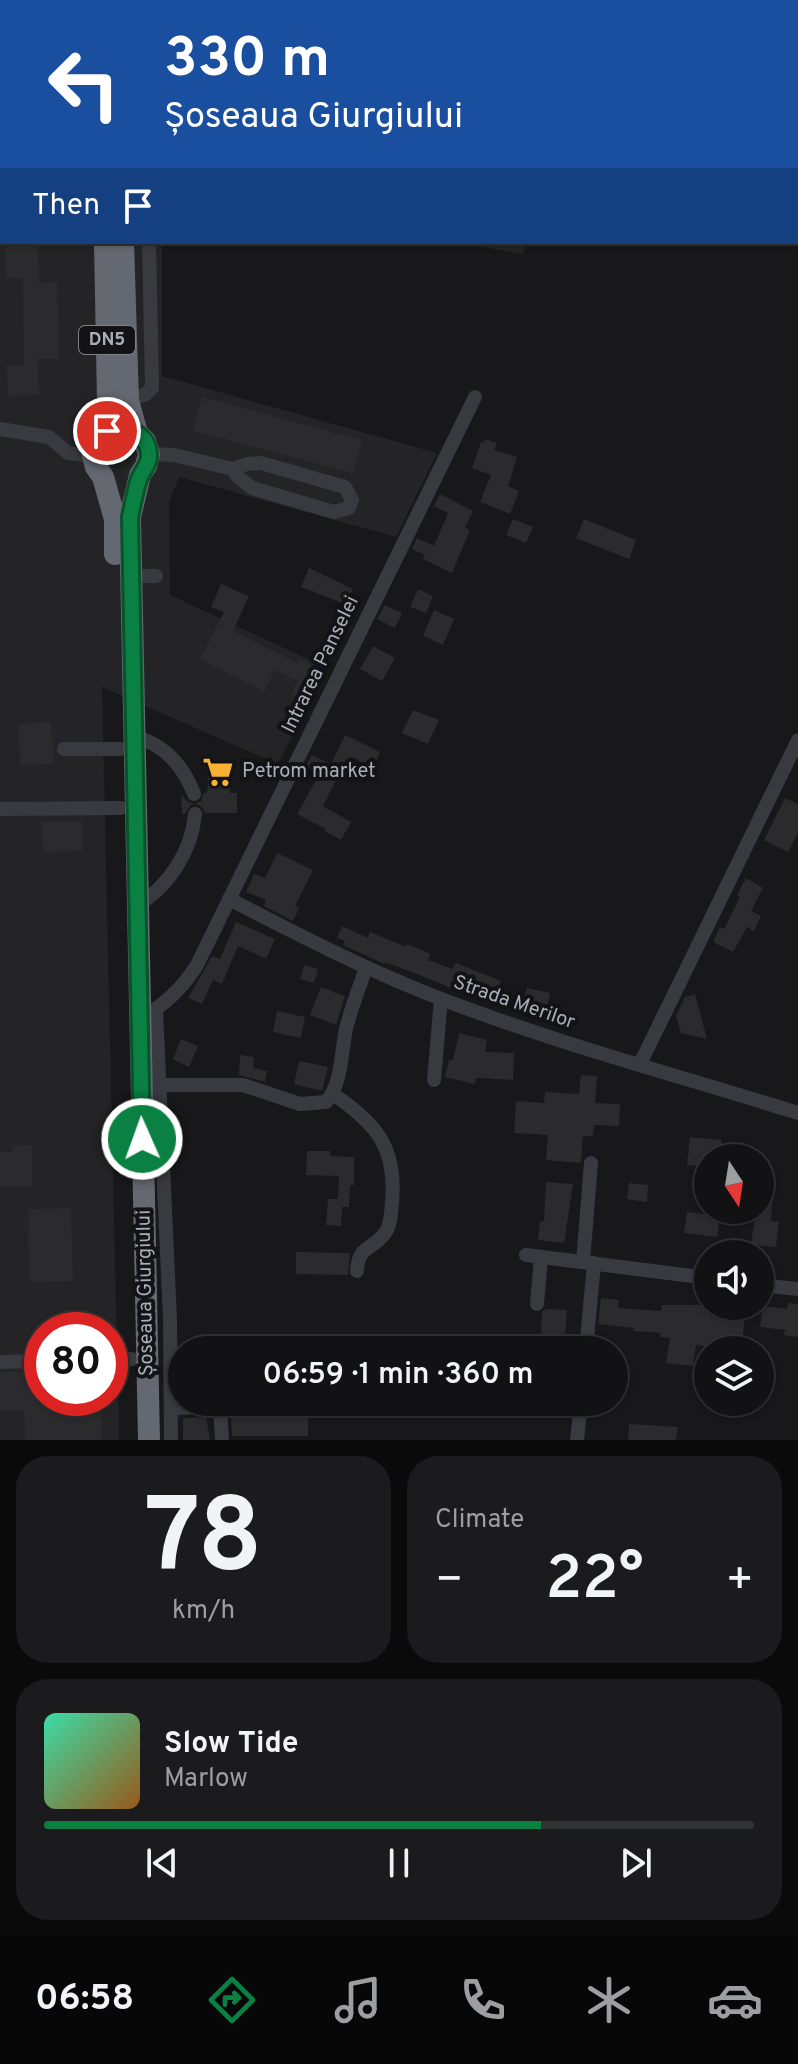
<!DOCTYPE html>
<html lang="en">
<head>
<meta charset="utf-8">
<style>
  :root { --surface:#121214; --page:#1b1b1d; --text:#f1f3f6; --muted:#9c9ea0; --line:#313234; --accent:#0b8043 }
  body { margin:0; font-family:Overpass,sans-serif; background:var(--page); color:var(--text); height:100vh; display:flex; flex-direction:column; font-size:30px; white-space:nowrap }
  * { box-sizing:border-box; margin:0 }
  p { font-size:26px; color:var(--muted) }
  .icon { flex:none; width:44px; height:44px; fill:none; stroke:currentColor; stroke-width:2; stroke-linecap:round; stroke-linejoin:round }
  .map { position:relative; height:1440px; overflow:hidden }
  .side { display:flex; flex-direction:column; gap:16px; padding:16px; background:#0a0a0b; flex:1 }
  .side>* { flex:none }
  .guide { position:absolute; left:0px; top:0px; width:798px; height:244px; box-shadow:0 2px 6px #0004,0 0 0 2px var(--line); background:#1a4fa0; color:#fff; overflow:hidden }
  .needle { width:52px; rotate:168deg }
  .controls { position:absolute; left:694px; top:1144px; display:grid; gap:16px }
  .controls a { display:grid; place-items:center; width:80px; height:80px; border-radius:50%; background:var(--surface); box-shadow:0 2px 6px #0004,0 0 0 2px var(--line); font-size:40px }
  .speed { position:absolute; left:24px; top:1312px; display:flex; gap:16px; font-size:40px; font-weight:700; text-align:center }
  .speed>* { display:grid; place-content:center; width:104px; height:104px; border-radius:50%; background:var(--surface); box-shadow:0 2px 6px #0004,0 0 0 2px var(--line); line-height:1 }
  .speed .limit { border:12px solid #d22; background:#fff; color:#111 }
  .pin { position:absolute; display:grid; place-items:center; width:68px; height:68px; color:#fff; margin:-34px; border:4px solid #fff; border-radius:50%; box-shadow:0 2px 8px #0007 }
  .me { position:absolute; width:88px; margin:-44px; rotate:358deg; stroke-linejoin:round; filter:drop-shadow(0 0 6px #0008) }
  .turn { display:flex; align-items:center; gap:28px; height:168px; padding:0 32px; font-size:36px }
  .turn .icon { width:104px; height:104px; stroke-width:2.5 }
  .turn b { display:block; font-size:56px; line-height:68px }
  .then { display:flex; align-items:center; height:76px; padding:0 32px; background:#0003; gap:16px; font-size:30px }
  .big { font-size:60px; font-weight:600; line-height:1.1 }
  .side .tile { flex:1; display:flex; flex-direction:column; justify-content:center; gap:12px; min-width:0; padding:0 28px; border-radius:32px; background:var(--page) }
  .side .dial { align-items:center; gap:0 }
  .dial b { font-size:104px; line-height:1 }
  .song { display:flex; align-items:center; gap:24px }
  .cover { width:96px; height:96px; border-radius:12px; background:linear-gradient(135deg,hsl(160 70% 55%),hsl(30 70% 35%)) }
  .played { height:8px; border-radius:4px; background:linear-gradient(90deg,var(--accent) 70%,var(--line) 70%) }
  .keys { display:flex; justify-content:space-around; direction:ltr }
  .heat { display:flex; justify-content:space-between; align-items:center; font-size:44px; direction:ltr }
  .side .tiles { flex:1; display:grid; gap:16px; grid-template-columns:1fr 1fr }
  .tile:last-child { grid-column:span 2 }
  .trip { position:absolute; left:168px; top:1336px; width:460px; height:80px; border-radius:40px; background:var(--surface); box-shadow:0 2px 6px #0004,0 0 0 2px var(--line); font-weight:600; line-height:80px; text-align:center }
  .dock { display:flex; height:128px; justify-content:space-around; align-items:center; background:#070708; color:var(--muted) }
  .dock .icon { width:56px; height:56px }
  .dock .on { color:var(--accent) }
  .dock b { font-size:36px; color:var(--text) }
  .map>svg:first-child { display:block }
</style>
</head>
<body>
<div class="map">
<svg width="798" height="1440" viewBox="0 0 798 1440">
  <rect width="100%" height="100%" fill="#18181a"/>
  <!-- built -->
  <g fill="#242427" fill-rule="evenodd">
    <polygon points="155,0 324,0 344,2 155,2"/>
    <path d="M0,71L2,242H162V376L437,453L396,537L179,477L169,502L170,595L327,668L278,764L102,687L119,1440H0ZM42,1330H110V1398H42Z"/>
    <polygon points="455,242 529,242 522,254"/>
  </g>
  <!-- green -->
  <circle fill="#1d251e" cx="120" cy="454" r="14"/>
  <!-- building -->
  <g fill="#2b2b2e">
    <polygon points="6,242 38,242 39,283 57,282 59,359 38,359 39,395 8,396 7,365 24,365 23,278 6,278"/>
    <polygon points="202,397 362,440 353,473 193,431"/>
    <polygon points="485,439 497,443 494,450 517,457 508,486 519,491 510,514 480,502 491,475 472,468 481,442 483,443"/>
    <polygon points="440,494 473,511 465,527 470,530 452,573 423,559 425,555 412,549 417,538 434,546 448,513 434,506"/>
    <polygon points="513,519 533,527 526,543 506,535"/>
    <polygon points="584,519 636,540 629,559 576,538"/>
    <polygon points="309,568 353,589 345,604 301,587"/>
    <polygon points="221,584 249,596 233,631 297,663 299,659 320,670 304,702 291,695 298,681 275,670 264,691 200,659 224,612 211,607"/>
    <polygon points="418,589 433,596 426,613 410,607"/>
    <polygon points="385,605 402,613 395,628 377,619"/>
    <polygon points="434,610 454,619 443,645 423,636"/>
    <polygon points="373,646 395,658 382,681 360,669"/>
    <polygon points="413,710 439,720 428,744 402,733"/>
    <polygon points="51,722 54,764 21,765 18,724"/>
    <polygon points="345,735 380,752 373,768 352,757 340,782 336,780 323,806 351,822 341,840 324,831 326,829 297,814 320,773 305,767 312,755 331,764"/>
    <polygon points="229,762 230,793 237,793 237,813 205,813 202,807 196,804 191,805 185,814 182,814 181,794 187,801 194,804 201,801 204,793 207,793 210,763"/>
    <polygon points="785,798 798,804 798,832 788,852 764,840"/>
    <polygon points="82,821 82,851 43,852 42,822"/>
    <polygon points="277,853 313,870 295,906 299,908 293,921 264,906 266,900 246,892 254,874 265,878"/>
    <polygon points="746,878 763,888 751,911 761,916 754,931 747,927 733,952 713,942 720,927 724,929 740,897 737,895"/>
    <polygon points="236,922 275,939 266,959 238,946 222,984 213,980 202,1004 188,998 212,956 220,959"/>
    <polygon points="342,926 368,938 370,932 406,947 407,944 431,954 428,960 452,969 456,963 501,981 492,1005 422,976 385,962 384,964 343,945 345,941 337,938"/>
    <polygon points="304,965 318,969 314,983 300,979"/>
    <polygon points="321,987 345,996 336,1025 310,1015"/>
    <polygon points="527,988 550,993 547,1008 523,1003"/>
    <polygon points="695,994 707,1039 681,1033 676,1016 685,997"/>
    <polygon points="277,1011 305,1017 301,1038 273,1032"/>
    <polygon points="459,1033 487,1040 485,1052 514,1053 513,1080 476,1078 475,1084 445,1077 449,1060 453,1060"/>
    <polygon points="181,1039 198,1046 189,1067 173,1059"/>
    <polygon points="240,1055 254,1057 253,1068 267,1071 265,1082 239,1075"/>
    <polygon points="299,1061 328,1067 322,1091 294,1084"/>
    <polygon points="581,1075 597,1076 595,1103 620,1104 619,1126 594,1125 593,1136 583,1136 581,1163 546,1160 548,1135 514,1133 516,1101 544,1103 545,1092 579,1094"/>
    <polygon points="690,1137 722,1140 720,1158 708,1158 708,1167 687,1165"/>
    <polygon points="32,1145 32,1186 0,1187 0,1152 13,1152 12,1146"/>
    <polygon points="307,1151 330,1151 330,1156 354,1157 354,1185 350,1185 349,1207 342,1207 341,1226 326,1225 328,1199 338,1199 339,1176 306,1175"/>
    <polygon points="546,1182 573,1184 564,1243 538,1240 540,1221 544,1221"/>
    <polygon points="629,1183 648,1185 647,1202 627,1199"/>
    <polygon points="760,1190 773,1191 771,1221 779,1222 776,1247 751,1245 756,1210 760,1210"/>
    <polygon points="71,1208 73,1281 29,1282 28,1209"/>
    <polygon points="687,1212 720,1216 717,1237 684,1233"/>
    <polygon points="296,1252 350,1253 348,1275 296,1274"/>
    <polygon points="601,1298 619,1300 618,1308 661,1311 662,1305 706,1305 706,1312 745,1316 741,1350 696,1345 693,1366 666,1363 670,1338 660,1337 661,1333 634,1331 634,1328 598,1324"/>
    <polygon points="788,1303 798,1304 798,1337 784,1335 785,1330 760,1327 763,1306 787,1309"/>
    <polygon points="546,1309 567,1310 565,1336 541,1334 542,1312"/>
    <polygon points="42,1371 42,1398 101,1398 101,1440 25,1440 24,1410 0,1410 0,1372"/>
    <polygon points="308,1415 308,1436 232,1436 231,1417"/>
    <polygon points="206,1417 210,1440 183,1440 183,1418"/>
    <polygon points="629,1424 678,1427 676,1440 628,1440"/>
  </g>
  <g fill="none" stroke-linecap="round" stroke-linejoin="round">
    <!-- minor -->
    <g stroke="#383a3f" stroke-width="14">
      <polyline points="6,0 12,2"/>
      <polyline points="145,0 145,2"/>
      <polyline points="128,401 146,394 152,388 149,242"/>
      <polyline points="0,429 49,437 68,453 93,456"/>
      <polyline points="149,454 174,455 233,469 247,464 261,463 345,487 352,500 349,508 334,512 252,488 238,477 233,469"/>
      <polyline points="130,576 156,576"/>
      <path d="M133,736C164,744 183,765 194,794"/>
      <polyline points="64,749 120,749"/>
      <polyline points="0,809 121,808"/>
      <path d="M229,899C299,935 370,972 444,1000C559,1044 680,1076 798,1113"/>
      <path d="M137,905C169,887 192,850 195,814"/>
      <polyline points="156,1010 170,1319 171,1440"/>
      <path d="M139,1019C164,1006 182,989 197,965L475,397"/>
      <polyline points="640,1064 798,740"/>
      <polyline points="434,1080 441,999"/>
      <path d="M159,1085H243L300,1104L326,1102C342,1084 341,1053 346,1029C351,1008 359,988 366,968"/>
      <path d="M333,1094C377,1124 397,1148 392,1203C391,1213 391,1225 385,1233C372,1251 358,1245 357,1271"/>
      <polyline points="526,1255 708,1278"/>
      <polyline points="583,1262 591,1163"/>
      <polyline points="760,1285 798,1289"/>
      <polyline points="537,1304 541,1257"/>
      <polyline points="586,1350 594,1263"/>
      <polyline points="110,1360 132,1359"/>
      <polyline points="0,1362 42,1361"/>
      <polyline points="220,1407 222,1440"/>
      <polyline points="171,1408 315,1405"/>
      <polyline points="577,1440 581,1402"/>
    </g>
    <!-- highway -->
    <g stroke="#646870" stroke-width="22">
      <polyline points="101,0 101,2"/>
      <polyline points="118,0 118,2"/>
      <polyline points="105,242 108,401 101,436 95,445 93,456 96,467 103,477 115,519 115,554"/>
      <polyline points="123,242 128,401 137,433 145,441 149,454 146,466 140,475 130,517 149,1440"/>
    </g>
  </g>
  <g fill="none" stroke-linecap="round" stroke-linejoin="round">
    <!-- route casing -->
    <g stroke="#07532c" stroke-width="20">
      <path id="route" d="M107,431C126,424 149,433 149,456C149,465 142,471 139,479C135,491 133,504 130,517L142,1139"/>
    </g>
    <!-- route -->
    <use href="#route" stroke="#0b8043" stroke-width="14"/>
  </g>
  <!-- icons -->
  <defs>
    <g id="supermarket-bare" transform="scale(2.4)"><path d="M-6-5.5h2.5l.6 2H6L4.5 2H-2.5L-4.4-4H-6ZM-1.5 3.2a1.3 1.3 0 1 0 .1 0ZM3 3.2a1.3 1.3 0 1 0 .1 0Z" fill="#f7b233" stroke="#131315" stroke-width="2.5" paint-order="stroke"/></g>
  </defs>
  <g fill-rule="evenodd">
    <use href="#supermarket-bare" x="218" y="772"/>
  </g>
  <g text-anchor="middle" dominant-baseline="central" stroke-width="8" stroke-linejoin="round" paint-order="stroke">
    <!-- shield labels -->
    <rect fill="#131315" stroke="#7c8088" stroke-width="2" x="79" y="326" width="56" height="28" rx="6"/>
    <g font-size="18" font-weight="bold" fill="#a9afba">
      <text x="107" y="340">DN5</text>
    </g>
    <!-- street labels -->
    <g font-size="20" fill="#a9afba" stroke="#131315">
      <text transform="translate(321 665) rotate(-64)">Intrarea Panselei</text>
      <text transform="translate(514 1003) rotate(19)">Strada Merilor</text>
      <text transform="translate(146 1293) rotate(-91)">Șoseaua Giurgiului</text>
    </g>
    <!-- poi labels -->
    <g font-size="20" fill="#a9afba" stroke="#131315" text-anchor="start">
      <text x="242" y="772">Petrom market</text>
    </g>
  </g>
</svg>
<div class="controls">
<a><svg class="needle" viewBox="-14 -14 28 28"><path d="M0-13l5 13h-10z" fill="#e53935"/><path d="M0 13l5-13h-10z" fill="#9c9ea0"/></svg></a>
<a><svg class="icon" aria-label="sound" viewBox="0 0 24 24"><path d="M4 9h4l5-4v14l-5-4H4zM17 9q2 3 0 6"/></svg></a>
<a><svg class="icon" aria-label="layers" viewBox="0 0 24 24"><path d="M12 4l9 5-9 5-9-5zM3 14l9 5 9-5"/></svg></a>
</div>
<div class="speed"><div class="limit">80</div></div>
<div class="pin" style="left:107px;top:431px;background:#d93025"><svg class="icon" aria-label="arrive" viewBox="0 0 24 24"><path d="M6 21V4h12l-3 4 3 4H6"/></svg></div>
<svg class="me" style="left:142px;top:1139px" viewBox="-20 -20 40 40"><circle r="17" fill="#0b8043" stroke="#fff" stroke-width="3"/><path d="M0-11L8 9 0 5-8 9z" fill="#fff"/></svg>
<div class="trip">06:59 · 1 min · 360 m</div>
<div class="guide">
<div class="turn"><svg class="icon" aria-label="left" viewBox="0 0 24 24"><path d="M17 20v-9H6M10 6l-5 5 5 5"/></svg><div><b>330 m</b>Șoseaua Giurgiului</div></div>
<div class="then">Then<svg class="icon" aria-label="arrive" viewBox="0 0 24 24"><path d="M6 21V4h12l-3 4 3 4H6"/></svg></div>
</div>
</div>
<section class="side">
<div class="tiles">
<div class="tile dial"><b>78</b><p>km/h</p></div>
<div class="tile"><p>Climate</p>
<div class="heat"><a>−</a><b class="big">22°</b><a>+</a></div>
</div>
<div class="tile">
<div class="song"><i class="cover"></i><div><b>Slow Tide</b><p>Marlow</p></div></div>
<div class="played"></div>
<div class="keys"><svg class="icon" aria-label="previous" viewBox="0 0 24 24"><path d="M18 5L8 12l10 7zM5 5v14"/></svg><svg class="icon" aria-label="pause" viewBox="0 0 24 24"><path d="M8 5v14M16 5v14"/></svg><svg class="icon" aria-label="next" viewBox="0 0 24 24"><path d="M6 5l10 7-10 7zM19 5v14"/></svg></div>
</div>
</div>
</section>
<nav class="dock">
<b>06:58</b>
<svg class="icon on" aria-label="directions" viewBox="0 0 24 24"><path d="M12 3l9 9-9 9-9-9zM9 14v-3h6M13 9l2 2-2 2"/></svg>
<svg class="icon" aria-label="music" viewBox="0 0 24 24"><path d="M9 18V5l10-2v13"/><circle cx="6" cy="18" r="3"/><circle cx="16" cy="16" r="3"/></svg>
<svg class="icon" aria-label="phone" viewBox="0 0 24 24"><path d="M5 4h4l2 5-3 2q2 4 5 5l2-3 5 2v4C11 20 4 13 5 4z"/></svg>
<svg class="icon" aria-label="climate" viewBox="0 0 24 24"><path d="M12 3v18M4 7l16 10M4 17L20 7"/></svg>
<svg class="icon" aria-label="car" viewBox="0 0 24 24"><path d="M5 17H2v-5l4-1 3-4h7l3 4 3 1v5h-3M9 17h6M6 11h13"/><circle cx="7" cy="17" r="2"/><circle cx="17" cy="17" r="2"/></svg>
</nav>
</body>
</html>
